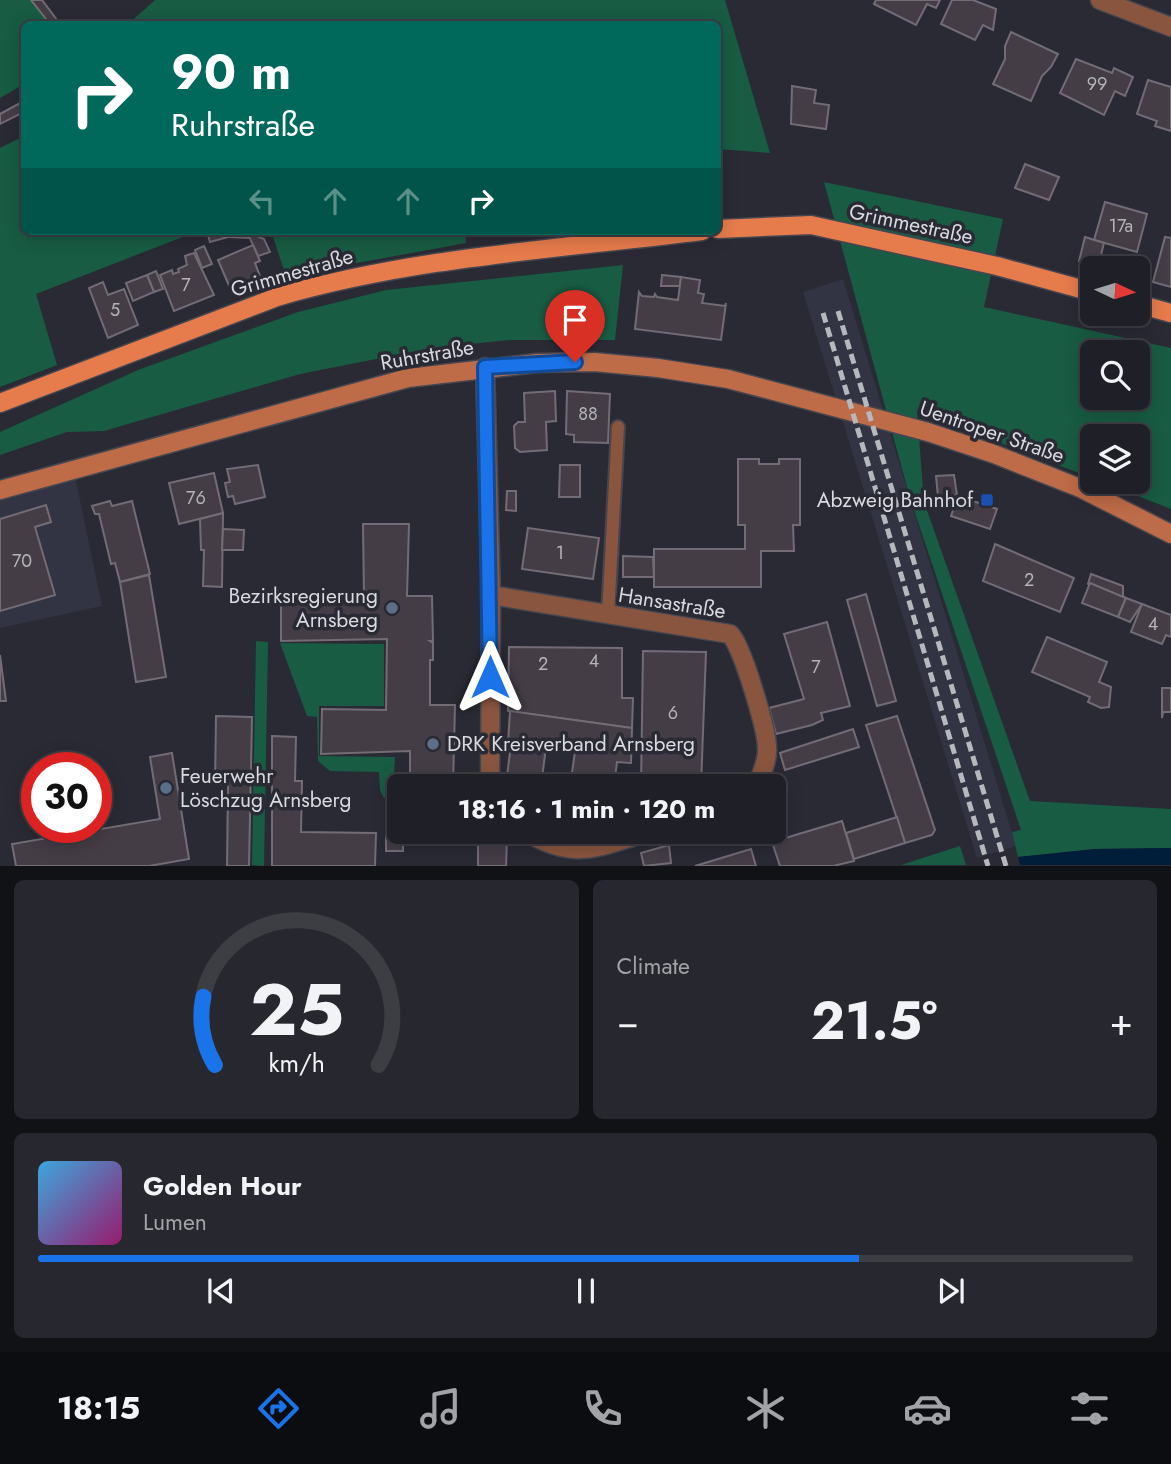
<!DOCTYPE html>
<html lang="en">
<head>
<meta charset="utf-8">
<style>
  :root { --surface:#1f2027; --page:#27282f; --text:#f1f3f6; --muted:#a1a3a7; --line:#3c3e44; --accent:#1a73e8 }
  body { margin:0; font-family:Jost,sans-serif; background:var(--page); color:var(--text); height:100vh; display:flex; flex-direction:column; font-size:26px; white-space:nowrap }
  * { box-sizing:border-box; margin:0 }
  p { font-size:23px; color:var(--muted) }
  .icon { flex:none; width:38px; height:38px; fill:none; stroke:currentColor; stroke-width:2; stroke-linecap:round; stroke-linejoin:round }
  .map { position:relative; height:866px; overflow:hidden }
  .sheet { display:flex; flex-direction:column; gap:14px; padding:14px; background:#111215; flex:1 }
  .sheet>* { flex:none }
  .hud { position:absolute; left:21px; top:21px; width:700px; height:214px; border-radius:10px; box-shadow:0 4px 18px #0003,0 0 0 2px var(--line); background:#00695c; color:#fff; overflow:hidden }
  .needle { width:46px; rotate:94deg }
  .fabs { position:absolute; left:1080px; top:256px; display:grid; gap:14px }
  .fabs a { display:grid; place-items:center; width:70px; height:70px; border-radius:10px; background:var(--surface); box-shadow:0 4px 18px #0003,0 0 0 2px var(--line); font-size:35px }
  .speed { position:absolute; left:21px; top:752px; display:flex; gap:14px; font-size:35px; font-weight:700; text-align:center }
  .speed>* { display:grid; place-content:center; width:91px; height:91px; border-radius:50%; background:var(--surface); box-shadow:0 4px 18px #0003,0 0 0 2px var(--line); line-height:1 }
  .speed .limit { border:10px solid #d22; background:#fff; color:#111 }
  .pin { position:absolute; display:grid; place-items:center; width:60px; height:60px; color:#fff; margin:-72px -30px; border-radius:50% 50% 50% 0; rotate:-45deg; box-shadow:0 0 7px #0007 }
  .pin .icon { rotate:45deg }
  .me { position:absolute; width:77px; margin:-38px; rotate:0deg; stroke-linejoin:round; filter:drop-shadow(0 0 5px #0008) }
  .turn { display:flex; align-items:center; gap:24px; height:147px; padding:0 35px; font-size:32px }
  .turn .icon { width:91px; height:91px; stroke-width:2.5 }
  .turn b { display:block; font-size:49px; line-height:60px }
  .lanes { display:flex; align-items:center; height:66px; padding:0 35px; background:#0003; justify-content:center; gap:35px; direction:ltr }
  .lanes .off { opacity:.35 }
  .big { font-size:52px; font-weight:700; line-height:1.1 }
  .sheet .card { flex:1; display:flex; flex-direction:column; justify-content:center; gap:10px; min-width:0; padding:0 24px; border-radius:10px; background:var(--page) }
  .sheet .dial { align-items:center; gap:0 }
  .dial svg { height:182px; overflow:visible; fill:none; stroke:var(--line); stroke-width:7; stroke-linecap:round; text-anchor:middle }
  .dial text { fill:var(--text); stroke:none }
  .song { display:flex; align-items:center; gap:21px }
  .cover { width:84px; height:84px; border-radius:10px; background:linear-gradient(135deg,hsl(200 70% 55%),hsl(320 70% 35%)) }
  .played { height:7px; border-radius:4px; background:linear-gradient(90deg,var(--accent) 75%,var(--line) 75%) }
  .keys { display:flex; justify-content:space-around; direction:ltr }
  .heat { display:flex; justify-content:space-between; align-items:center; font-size:38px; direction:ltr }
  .sheet .tiles { flex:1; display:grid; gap:14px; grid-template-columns:1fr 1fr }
  .card:last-child { grid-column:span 2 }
  .trip { position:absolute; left:387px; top:774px; width:399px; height:70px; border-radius:10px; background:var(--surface); box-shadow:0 4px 18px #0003,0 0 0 2px var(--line); font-weight:700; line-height:70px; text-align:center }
  .tabs { display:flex; height:112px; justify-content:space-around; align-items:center; background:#0c0d10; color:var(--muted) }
  .tabs .icon { width:49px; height:49px }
  .tabs .current { color:var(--accent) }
  .tabs b { font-size:32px; color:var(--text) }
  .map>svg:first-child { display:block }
</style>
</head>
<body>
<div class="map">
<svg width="1171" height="866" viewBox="0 0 1171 866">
  <rect width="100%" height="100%" fill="#292a34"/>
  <!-- built -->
  <g fill="#323443">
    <polygon points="843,279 1016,846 977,858 803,292"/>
    <polygon points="75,476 102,606 0,628 0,499"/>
  </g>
  <!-- green -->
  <g fill="#185c43" fill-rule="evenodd">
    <polygon points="0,0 40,0 47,24 24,24 24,84 0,98"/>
    <polygon points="155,0 725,0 770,153 718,149 718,24 128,24"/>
    <polygon points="24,136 24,231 198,231 36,294 57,365 0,387 0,148"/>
    <path d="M824,182L1003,219L984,307L1171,348V509L1100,481H1138V436H1092V478L917,411L924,502L1030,801L1171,809V848L1095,849L1018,857L1012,832L1021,830L910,498ZM1092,352H1138V397H1092Z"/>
    <polygon points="271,231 465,231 466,243 286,276"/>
    <polygon points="623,265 615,340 509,340 432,348 300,374 104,431 67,432 0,455 0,432 138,370 298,312 386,290"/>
    <polygon points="256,641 268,642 264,866 252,865"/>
    <polygon points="280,643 384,644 384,706 319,706 319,756 395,757 393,791 384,798 380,790 379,772 330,771 318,761 317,717 307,716"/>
    <polygon points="960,846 966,865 901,865"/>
  </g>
  <!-- water -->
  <polygon fill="#001d3a" points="1171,848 1171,865 1020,865 1018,857 1095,849"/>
  <!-- building -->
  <g fill="#443d46" stroke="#736c75" stroke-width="2">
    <polygon points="31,0 42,0 60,24 50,24"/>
    <polygon points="876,0 940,0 936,8 927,4 916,25 874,4"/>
    <polygon points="952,0 973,0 996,9 993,30 983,25 975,40 941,24"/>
    <polygon points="1011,32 1058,54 1051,67 1042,76 1031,101 993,84 1005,59 1005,46"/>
    <polygon points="1076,59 1112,73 1114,68 1133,77 1125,96 1115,91 1104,115 1060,93"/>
    <polygon points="1148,80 1171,87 1171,131 1155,126 1157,121 1137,114"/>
    <polygon points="792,86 816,90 814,103 829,105 826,129 791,124"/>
    <polygon points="24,101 24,112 0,124 0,114"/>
    <polygon points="1025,164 1059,177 1049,200 1015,188"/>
    <polygon points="1105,202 1147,214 1137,252 1094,240"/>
    <polygon points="226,231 228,237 210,242 208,235"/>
    <polygon points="226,231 247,232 249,238 228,237"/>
    <polygon points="247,232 264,239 270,252 258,256"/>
    <polygon points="1085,237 1104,243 1098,267 1079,261"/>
    <polygon points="1165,237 1171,238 1171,287 1153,282"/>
    <polygon points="253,245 260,261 255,263 260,276 230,288 218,260"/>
    <polygon points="204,246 212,264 202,268 195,250"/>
    <polygon points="194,253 214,295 174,311 160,275 172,270 173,274 179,272 178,269 187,265 185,256"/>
    <polygon points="156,271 163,289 154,292 147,275"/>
    <polygon points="147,275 154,292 133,301 126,283"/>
    <polygon points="662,275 681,277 680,286 661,286"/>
    <polygon points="681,277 700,280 698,293 704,294 702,303 725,306 726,303 721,340 635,329 639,292 642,296 654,297 655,294 657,297 678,300"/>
    <polygon points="103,282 108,295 124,289 138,325 108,338 89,288"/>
    <polygon points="555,391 556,421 546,422 547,450 520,452 515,448 514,426 518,422 525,422 524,393"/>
    <polygon points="567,391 610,394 608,443 574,442 574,435 566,434"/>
    <polygon points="738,459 759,459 759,464 779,464 779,459 800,459 800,525 793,525 794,551 761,551 761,587 654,587 654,549 745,549 745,525 738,525"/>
    <polygon points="258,465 265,497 235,504 233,496 228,497 225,483 230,482 227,469"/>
    <polygon points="560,465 580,465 580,497 559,497"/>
    <polygon points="214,473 223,513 179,524 169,483"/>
    <polygon points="954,475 957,495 938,497 936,476"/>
    <polygon points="507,491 516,491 516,511 506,510"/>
    <polygon points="958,496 997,509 990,529 951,516"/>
    <polygon points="110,501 112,506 132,501 150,574 120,582 115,563 111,564 99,514 95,514 92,506"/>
    <polygon points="46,505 51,522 35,527 55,595 0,611 0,519"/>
    <polygon points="223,513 222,587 203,586 204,550 201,550 200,519"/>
    <polygon points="363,524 409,524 407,596 432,596 433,641 430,641 433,643 433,660 430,660 430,705 455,705 453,786 410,786 410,751 321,754 322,709 386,710 387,639 281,641 281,596 364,597"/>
    <polygon points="528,528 599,538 593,579 522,569"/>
    <polygon points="223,529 244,530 243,550 222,550"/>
    <polygon points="995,544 1074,578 1060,612 983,581"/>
    <polygon points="623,556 653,557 654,577 623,577"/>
    <polygon points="1091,574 1123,586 1123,596 1126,598 1088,584"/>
    <polygon points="149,575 166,677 136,682 120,582"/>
    <polygon points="1090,583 1126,598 1118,617 1082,603"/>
    <polygon points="866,594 896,701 877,706 847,600"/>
    <polygon points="1126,598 1142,604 1130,622 1118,617"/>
    <polygon points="1142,604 1171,615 1171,637 1166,635 1162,644 1131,632"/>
    <polygon points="827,622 850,706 821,713 823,720 812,725 776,734 769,708 804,699 784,634"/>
    <polygon points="1047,637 1107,662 1099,682 1111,687 1109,707 1101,708 1088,702 1090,697 1032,672"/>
    <polygon points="509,647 622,648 622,698 633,698 632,728 508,711"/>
    <polygon points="643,651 706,652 701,786 641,786"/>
    <polygon points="0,655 6,701 0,701"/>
    <polygon points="1162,688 1171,688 1171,712 1163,712 1162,718"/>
    <polygon points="510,711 632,728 631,763 617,762 614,786 570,786 575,752 546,747 541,786 516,786 518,777 507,776 511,744 508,743"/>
    <polygon points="216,716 252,717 249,866 227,866 228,785 215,785"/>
    <polygon points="897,716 935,830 932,835 905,843 866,725"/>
    <polygon points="853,729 859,747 785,770 780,753"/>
    <polygon points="272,736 296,737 295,781 302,781 301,832 376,833 375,866 272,866"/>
    <polygon points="172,753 189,859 149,866 16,866 12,844 160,819 150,757"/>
    <polygon points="897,817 905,843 854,859 846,833"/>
    <polygon points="842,821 854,861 833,866 780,866 772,842"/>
    <rect x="386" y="834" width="17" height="17"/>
    <polygon points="478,839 507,839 506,866 478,866"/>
    <polygon points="669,845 671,863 644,866 641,853"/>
    <polygon points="751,849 756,866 695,866"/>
  </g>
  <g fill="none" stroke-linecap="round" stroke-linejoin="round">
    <!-- lane casing -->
    <g stroke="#454650" stroke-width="16">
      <polyline id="lane" points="608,616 618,427"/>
    </g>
    <!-- street casing -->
    <g stroke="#454650" stroke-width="21">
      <g id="street">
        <polyline points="1100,0 1171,27"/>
        <polyline points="485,367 491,595 490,786"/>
        <path d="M491,595L730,634C742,645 767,730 767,748C768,761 761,774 757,786"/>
        <path d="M525,831C575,863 600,846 652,831"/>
      </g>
    </g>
    <!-- secondary casing -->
    <g stroke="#454650" stroke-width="21">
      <polyline id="secondary" points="0,490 408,378 537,363 594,362 658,368 728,379 928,432 994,454 1080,488 1171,534"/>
    </g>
    <!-- primary casing -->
    <g stroke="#454650" stroke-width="21">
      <g id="primary">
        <polyline points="718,229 811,225 997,266 1092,292"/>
        <polyline points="1138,304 1171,313"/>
        <path d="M0,403L277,297C414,257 560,249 702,231"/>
      </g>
    </g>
    <!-- lane -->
    <use href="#lane" stroke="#89553f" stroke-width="12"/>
    <!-- street -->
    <use href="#street" stroke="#89553f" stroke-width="18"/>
    <!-- secondary -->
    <use href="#secondary" stroke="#be6b47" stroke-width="18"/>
    <!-- primary -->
    <use href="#primary" stroke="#e67b4c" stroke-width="18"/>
    <!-- rail -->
    <g stroke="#b6b8be" stroke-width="5" stroke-dasharray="10 5" stroke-linecap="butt">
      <polyline points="838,311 1006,866"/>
      <polyline points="823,313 988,866"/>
    </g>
  </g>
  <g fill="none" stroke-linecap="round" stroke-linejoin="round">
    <!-- route casing -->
    <g stroke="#114b97" stroke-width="18">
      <polyline id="route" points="490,677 485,367 575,362"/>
    </g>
    <!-- route -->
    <use href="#route" stroke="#1a73e8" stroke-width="12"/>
  </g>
  <!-- markers -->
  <rect fill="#1a4fb4" stroke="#292a34" stroke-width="2.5" x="980" y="493" width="14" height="14" rx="3.5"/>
  <g fill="#5c6f8a" stroke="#292a34" stroke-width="2.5">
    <circle cx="392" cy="608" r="7"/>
    <circle cx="433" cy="744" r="7"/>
    <circle cx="166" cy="788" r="7"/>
  </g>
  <g text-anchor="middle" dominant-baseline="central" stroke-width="7" stroke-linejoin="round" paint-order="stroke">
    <!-- number labels -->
    <g font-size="18" fill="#b3b3ba">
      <text x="1097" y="84">99</text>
      <text x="1121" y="226">17a</text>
      <text x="186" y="285">7</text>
      <text x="115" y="310">5</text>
      <text x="588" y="414">88</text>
      <text x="196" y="498">76</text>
      <text x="560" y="553">1</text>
      <text x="22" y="561">70</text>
      <text x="1029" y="580">2</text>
      <text x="1153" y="624">4</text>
      <text x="594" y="661">4</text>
      <text x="543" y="664">2</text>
      <text x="816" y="667">7</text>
      <text x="673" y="713">6</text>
    </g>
    <!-- street labels -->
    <g font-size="21" fill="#d8dae0" stroke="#292a34">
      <text transform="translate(911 224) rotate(12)">Grimmestraße</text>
      <text transform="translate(292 273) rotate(-16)">Grimmestraße</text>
      <text transform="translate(427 355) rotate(-10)">Ruhrstraße</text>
      <text transform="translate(992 432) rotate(19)">Uentroper Straße</text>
      <text transform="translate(672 603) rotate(9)">Hansastraße</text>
    </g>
    <!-- poi labels -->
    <g font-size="21" fill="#d8dae0" stroke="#292a34" text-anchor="end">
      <text x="973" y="500">Abzweig Bahnhof</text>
      <text x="378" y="596">Bezirksregierung<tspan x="378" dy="24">Arnsberg</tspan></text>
      <text x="447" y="744" text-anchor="start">DRK Kreisverband Arnsberg</text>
      <text x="180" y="776" text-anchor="start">Feuerwehr<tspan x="180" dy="24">Löschzug Arnsberg</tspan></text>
    </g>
  </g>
</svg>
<div class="fabs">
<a><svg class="needle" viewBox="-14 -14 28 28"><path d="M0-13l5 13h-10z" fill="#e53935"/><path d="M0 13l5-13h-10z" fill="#a1a3a7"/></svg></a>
<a><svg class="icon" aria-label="search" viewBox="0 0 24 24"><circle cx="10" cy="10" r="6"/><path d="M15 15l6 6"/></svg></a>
<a><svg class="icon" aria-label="layers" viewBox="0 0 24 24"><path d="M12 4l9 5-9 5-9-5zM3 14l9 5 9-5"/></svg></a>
</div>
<div class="speed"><div class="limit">30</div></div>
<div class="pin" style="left:575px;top:362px;background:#d93025"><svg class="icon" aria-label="arrive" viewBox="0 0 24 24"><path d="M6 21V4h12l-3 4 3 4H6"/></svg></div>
<svg class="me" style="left:490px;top:677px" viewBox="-20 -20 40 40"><path d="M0-17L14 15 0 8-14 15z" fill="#1a73e8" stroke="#fff" stroke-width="4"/></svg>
<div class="trip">18:16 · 1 min · 120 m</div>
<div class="hud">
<div class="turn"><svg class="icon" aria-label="right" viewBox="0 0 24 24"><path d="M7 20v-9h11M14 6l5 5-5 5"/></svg><div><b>90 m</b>Ruhrstraße</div></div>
<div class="lanes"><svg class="icon off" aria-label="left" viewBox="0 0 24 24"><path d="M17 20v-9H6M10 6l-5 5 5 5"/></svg><svg class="icon off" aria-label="ahead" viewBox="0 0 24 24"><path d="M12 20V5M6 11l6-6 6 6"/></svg><svg class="icon off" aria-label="ahead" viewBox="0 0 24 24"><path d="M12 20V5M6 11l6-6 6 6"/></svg><svg class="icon" aria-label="right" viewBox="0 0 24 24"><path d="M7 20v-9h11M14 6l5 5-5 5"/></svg></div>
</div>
</div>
<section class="sheet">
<div class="tiles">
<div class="card dial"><svg viewBox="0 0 100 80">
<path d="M14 69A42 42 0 1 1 86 69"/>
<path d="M14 69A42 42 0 0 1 9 39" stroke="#1a73e8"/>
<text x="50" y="56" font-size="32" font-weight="700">25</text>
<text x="50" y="72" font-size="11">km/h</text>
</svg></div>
<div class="card"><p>Climate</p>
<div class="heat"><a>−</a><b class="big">21.5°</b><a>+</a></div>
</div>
<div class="card">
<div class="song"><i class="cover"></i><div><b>Golden Hour</b><p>Lumen</p></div></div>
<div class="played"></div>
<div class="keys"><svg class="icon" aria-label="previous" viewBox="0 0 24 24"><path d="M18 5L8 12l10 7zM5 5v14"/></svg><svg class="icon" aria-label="pause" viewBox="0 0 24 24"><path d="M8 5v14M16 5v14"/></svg><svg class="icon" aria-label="next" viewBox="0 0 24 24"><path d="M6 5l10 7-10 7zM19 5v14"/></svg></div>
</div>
</div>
</section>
<nav class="tabs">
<b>18:15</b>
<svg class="icon current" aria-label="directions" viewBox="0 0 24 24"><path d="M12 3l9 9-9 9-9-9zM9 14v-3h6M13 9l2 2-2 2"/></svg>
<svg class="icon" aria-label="music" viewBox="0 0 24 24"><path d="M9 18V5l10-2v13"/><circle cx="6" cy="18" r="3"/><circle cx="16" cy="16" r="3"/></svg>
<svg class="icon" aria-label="phone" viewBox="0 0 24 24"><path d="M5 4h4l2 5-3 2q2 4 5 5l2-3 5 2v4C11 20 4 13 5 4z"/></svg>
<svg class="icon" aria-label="climate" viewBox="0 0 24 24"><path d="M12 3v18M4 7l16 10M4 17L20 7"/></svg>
<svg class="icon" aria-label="car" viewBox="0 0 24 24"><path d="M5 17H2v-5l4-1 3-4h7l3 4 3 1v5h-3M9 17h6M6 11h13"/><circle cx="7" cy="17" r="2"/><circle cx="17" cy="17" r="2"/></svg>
<svg class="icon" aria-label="filters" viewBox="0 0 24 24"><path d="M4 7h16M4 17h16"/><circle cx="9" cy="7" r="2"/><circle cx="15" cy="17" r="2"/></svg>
</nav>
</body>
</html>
